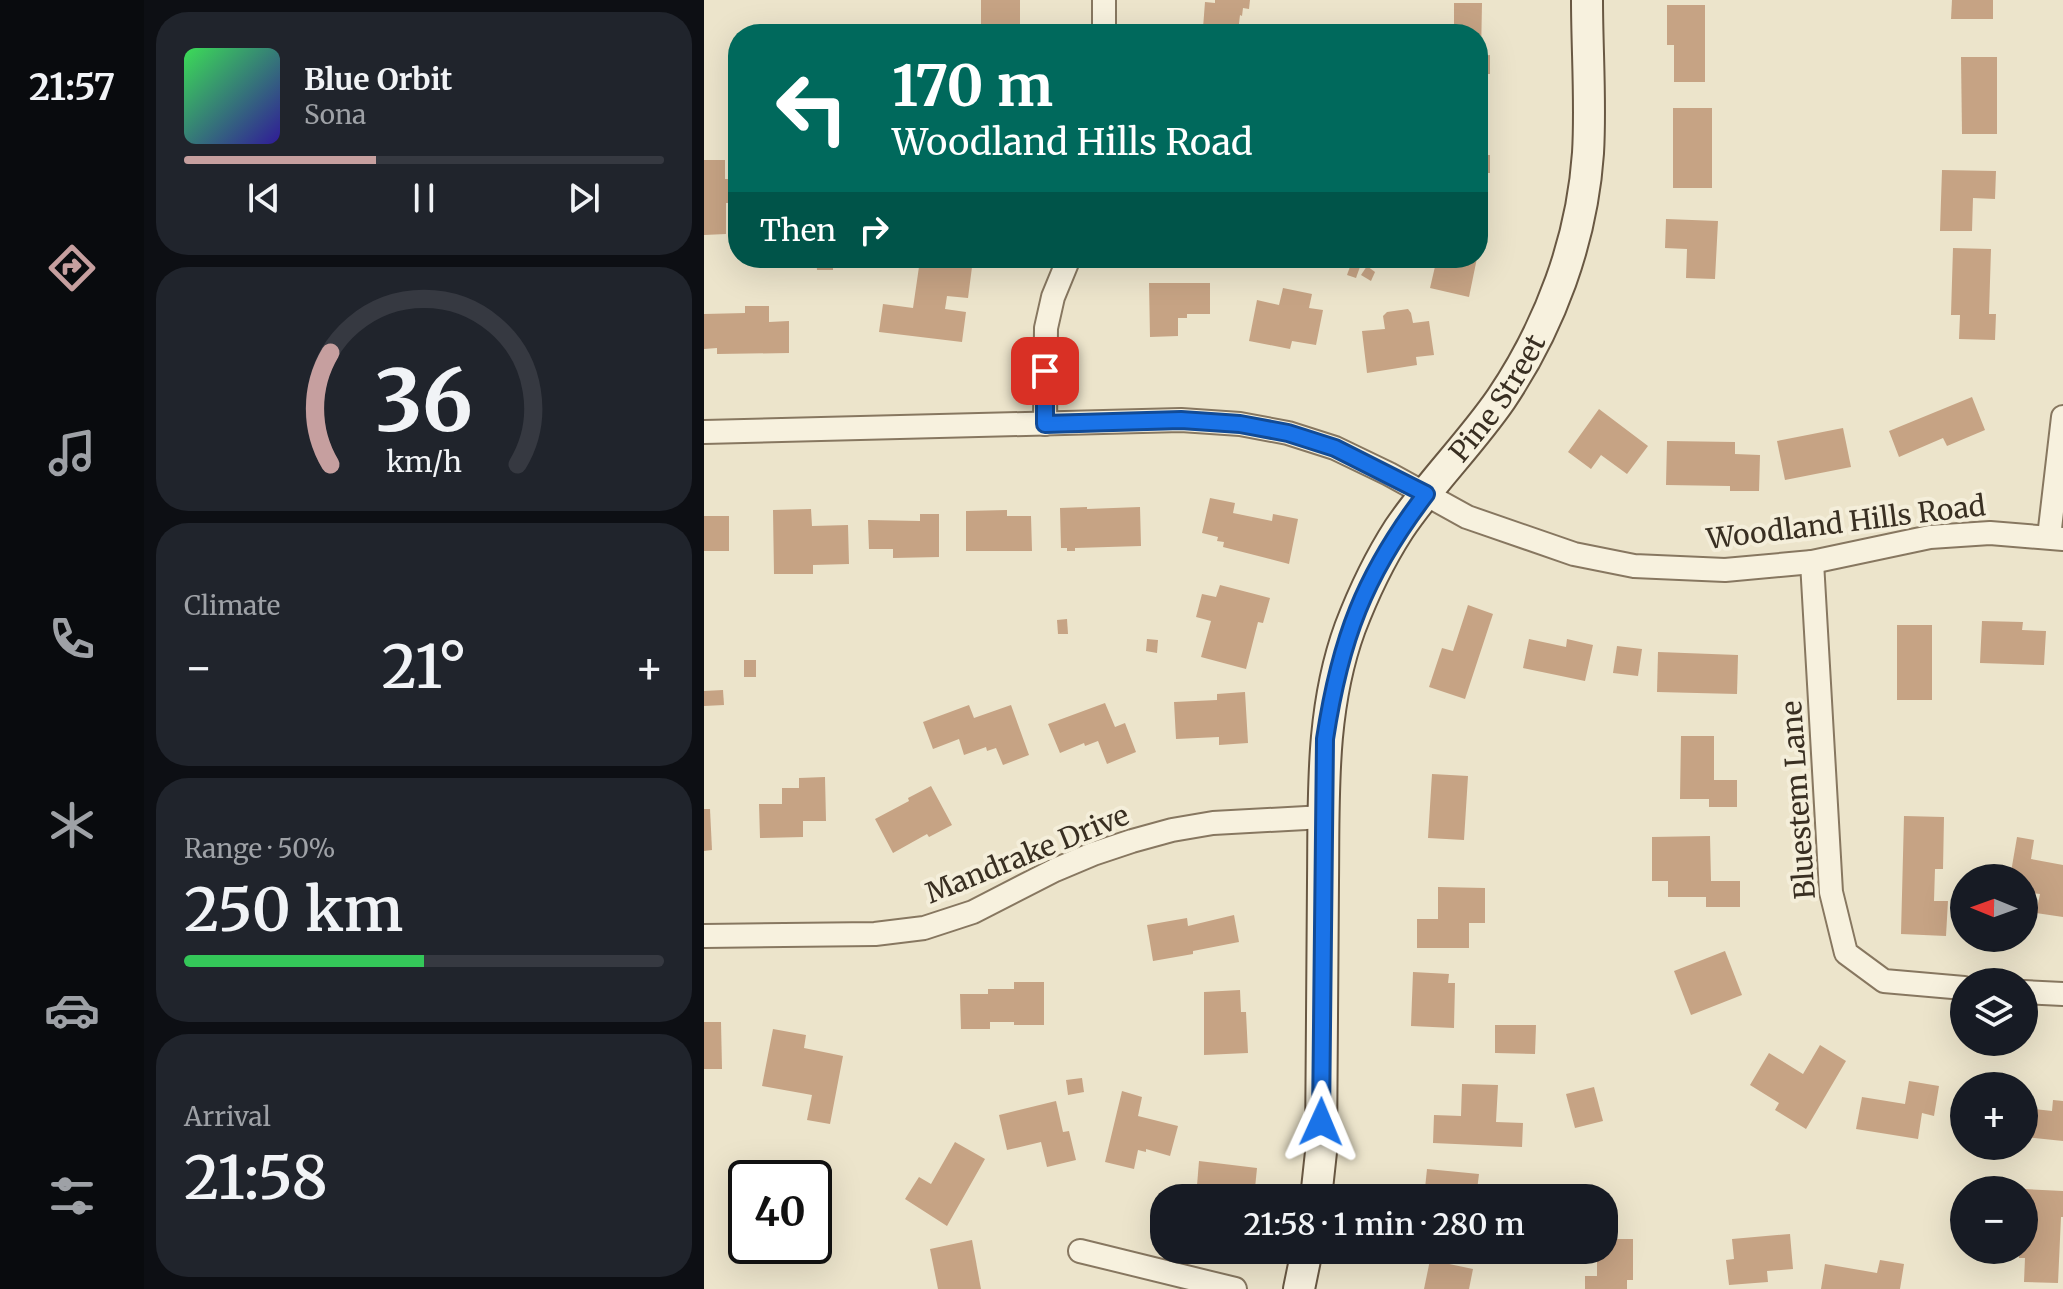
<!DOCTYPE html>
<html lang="en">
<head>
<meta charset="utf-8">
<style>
  :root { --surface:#171b24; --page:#20242c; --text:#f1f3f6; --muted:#9ea1a6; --line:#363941; --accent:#c69f9f }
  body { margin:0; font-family:Merriweather,serif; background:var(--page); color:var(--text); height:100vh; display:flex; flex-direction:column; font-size:30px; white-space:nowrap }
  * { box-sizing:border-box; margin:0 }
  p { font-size:26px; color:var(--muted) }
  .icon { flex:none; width:44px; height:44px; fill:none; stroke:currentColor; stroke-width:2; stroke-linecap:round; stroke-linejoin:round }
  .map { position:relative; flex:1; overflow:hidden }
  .drawer { display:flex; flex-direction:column; gap:12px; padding:12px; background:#0d0f14; width:560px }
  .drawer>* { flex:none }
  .hud { position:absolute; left:24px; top:24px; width:760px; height:244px; border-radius:32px; box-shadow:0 8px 32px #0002; background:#00695c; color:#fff; overflow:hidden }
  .needle { width:52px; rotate:271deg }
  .fabs { position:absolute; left:1246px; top:864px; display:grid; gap:16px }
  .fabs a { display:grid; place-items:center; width:88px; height:88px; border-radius:50%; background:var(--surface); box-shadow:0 8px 32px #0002; font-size:40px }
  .speed { position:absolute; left:24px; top:1160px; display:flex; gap:16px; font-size:40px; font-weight:700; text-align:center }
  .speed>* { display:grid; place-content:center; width:104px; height:104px; border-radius:50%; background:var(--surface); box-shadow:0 8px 32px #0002; line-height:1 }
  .speed .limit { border:4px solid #111; border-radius:12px; background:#fff; color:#111 }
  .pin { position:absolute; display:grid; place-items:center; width:68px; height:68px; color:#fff; margin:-34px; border-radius:16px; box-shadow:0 4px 12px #0006 }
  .me { position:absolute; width:88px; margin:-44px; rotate:1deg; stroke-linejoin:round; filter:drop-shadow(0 0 6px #0008) }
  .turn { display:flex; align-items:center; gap:28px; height:168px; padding:0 32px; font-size:36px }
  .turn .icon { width:104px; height:104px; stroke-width:2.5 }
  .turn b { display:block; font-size:56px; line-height:68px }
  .then { display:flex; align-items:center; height:76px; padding:0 32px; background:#0003; gap:16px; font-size:30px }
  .big { font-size:60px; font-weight:600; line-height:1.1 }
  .drawer .tile { flex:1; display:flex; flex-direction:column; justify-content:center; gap:12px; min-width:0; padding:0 28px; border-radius:32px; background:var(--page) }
  .drawer .dial { align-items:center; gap:0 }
  .dial svg { height:208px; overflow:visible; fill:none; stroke:var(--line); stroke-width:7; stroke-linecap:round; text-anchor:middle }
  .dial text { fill:var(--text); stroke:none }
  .song { display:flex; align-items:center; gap:24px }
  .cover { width:96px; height:96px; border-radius:12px; background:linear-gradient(135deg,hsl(130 70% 55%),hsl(250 70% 35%)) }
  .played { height:8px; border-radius:4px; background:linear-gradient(90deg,var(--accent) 40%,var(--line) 40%) }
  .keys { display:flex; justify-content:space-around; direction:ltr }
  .heat { display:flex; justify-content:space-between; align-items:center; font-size:44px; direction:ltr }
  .charge { height:12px; border-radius:6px; background:linear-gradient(90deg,#34c759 50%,var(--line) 0) }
  .trip { position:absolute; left:446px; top:1184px; width:468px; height:80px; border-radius:32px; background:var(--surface); box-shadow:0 8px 32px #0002; font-weight:600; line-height:80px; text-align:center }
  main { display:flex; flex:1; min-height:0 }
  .tab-bar { display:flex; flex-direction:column; width:144px; justify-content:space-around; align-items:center; background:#090b0e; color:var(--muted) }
  .tab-bar .icon { width:56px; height:56px }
  .tab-bar .on { color:var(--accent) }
  .tab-bar b { font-size:36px; color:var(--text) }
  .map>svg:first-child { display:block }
</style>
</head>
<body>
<main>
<nav class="tab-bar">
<b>21:57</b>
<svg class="icon on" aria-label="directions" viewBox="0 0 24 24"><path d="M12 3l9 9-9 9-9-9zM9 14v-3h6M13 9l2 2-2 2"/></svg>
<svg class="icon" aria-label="music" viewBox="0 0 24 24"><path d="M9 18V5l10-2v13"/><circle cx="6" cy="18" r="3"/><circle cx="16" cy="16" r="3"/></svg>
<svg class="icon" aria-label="phone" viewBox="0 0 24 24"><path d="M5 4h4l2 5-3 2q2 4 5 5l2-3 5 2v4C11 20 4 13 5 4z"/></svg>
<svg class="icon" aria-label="climate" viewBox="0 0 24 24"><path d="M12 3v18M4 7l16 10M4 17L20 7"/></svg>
<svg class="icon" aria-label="car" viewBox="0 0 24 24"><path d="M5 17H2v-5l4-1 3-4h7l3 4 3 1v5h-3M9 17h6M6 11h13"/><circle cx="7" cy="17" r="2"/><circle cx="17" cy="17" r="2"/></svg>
<svg class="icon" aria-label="filters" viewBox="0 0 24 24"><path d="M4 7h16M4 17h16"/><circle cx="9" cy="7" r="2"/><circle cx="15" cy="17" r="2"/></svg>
</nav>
<section class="drawer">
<div class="tile">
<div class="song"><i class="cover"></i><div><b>Blue Orbit</b><p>Sona</p></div></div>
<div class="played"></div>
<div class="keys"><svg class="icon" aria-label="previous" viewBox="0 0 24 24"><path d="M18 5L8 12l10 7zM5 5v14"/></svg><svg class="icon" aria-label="pause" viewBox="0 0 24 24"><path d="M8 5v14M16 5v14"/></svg><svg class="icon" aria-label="next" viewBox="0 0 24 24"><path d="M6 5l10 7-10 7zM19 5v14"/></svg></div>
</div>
<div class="tile dial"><svg viewBox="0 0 100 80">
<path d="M14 69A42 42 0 1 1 86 69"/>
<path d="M14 69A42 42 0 0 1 14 26" stroke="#c69f9f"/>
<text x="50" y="56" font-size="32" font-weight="700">36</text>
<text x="50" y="72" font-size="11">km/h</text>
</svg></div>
<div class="tile"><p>Climate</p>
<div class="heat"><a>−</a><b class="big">21°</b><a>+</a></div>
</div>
<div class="tile"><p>Range · 50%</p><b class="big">250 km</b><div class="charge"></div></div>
<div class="tile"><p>Arrival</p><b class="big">21:58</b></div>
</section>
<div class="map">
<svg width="1359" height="1289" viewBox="0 0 1359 1289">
  <rect width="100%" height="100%" fill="#ece4cb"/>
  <!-- building -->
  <g fill="#c6a384">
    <rect x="277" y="0" width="39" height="26"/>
    <polygon points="511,0 546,0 545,9 539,8 538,16 536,15 534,32 499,28 501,2 511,3"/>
    <polygon points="1248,0 1289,0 1289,19 1247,19"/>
    <polygon points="750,3 778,3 777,56 786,55 786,74 774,74 774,34 744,34 744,27 750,27"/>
    <polygon points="963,5 1001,5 1001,82 970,82 970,45 963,45"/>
    <polygon points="1257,57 1293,57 1293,134 1258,134"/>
    <polygon points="774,103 781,103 778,155 786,155 786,173 774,173"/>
    <rect x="969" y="108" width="39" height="80"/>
    <polygon points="0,160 21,160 21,179 34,179 34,203 22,203 22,234 0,235"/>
    <polygon points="1238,170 1292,171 1291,199 1269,198 1268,231 1236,231"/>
    <polygon points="774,214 782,216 775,249 774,248"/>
    <polygon points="962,219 1014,221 1011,279 982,278 983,249 961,248"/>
    <polygon points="1249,248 1287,249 1285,314 1292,314 1291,340 1255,339 1256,315 1247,315"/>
    <polygon points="733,258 773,258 765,297 726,288"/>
    <polygon points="112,259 129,259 129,270 113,270"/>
    <polygon points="216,260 268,267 264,298 243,296 241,309 262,312 258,342 175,332 179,304 209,308"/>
    <polygon points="648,261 657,264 652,278 643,275"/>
    <polygon points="663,266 671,272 667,281 657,275"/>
    <polygon points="445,283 506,283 506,314 483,314 483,318 474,318 474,336 446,337"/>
    <polygon points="579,288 608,294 605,308 619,310 612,345 588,341 586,349 545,341 553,300 575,305"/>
    <polygon points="41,306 65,306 65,322 85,321 85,353 13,354 13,348 0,349 0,314 41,313"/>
    <polygon points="704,309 707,313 709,323 725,321 730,355 712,357 713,365 663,373 658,331 681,329 679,316 683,312"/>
    <polygon points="1268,397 1281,430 1243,446 1239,438 1195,457 1185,431"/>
    <polygon points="895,409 944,446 923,474 897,455 887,469 864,452"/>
    <polygon points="1139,428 1147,467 1081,480 1073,441"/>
    <polygon points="963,441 1031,442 1031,454 1056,455 1055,491 1026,491 1026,486 962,485"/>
    <polygon points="506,498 531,503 529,513 568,521 569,514 594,519 585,564 519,547 520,542 513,541 514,537 498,533"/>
    <polygon points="383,507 383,509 436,507 437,546 371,548 371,551 363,551 363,548 357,548 356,508"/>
    <polygon points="107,509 108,526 144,525 145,564 109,565 109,574 70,574 69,510"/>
    <polygon points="303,510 303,516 327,516 328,551 262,551 262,511"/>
    <polygon points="216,514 235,514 235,557 189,558 189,549 165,549 164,520 216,521"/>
    <rect x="0" y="516" width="25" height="35"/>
    <polygon points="516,585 566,598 559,623 554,622 542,669 497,657 507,621 492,617 498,594 512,597"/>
    <polygon points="764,605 789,614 761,699 725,687 738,648 749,651"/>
    <polygon points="363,619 364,634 354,634 353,620"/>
    <polygon points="1278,621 1319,622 1318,630 1342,631 1340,665 1276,663"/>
    <rect x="1193" y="625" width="35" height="75"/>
    <polygon points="443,639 454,640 453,653 442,651"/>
    <polygon points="825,639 862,647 863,639 889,645 881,681 819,668"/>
    <polygon points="913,646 938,649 934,676 909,673"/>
    <polygon points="954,652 1034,655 1033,694 953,692"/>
    <rect x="40" y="660" width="12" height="17"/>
    <polygon points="19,690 20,705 0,706 0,691"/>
    <polygon points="541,692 544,743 515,745 515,737 472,739 470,702 513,700 513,694"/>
    <polygon points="401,703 411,727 421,723 432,752 403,764 394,741 381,746 380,743 356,753 344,724"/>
    <polygon points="265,705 270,718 307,705 325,755 299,765 292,748 283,751 282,747 260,755 255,739 229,749 219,722"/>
    <polygon points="977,736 1010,736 1010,780 1033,780 1033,807 1005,807 1005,799 976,799"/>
    <polygon points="728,774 764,776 760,840 724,838"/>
    <polygon points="121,777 122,821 99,821 99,837 56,838 55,804 78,804 78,788 95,788 95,778"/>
    <polygon points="227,786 248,825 225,837 223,834 189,853 171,819 205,801 204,798"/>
    <polygon points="0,809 6,809 8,850 0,851"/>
    <polygon points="1200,816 1240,817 1239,869 1231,869 1230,901 1244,901 1242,936 1197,934"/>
    <polygon points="1006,836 1007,881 1036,881 1036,907 1002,907 1002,897 964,897 964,881 948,881 948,837"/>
    <polygon points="1313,837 1330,840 1327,859 1359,865 1359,917 1332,913 1336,894 1320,892 1320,878 1306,878"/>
    <polygon points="734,887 781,888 781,923 765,923 765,948 713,948 713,919 734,919"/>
    <polygon points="530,915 535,942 489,951 489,954 449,961 443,925 483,918 484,926"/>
    <polygon points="1021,951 1038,995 987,1015 970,971"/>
    <polygon points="709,972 745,974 744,983 751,983 750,1028 707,1026"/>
    <polygon points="310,982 340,982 340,1025 310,1025 310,1022 286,1022 286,1029 257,1029 256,994 284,994 284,989 310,989"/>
    <polygon points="536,990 537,1012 542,1012 544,1053 500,1055 500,992"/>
    <polygon points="0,1022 17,1022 18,1069 0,1069"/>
    <polygon points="791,1025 832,1025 831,1054 791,1053"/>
    <polygon points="69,1029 102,1035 100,1048 139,1056 126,1124 103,1120 108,1095 58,1086"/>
    <polygon points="1116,1045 1142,1061 1102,1129 1071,1110 1075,1103 1046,1085 1065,1053 1099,1074"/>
    <polygon points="378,1078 380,1092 364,1095 362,1080"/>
    <polygon points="1205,1081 1235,1086 1230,1116 1218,1113 1214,1139 1152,1129 1158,1097 1201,1104"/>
    <polygon points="758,1084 794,1085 792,1122 819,1123 818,1147 729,1143 730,1115 757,1116"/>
    <polygon points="890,1087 899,1121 871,1128 862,1094"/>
    <polygon points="418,1091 438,1097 434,1116 474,1126 466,1156 442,1149 442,1152 434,1150 430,1169 401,1162"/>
    <polygon points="1349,1100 1359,1101 1359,1141 1320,1137 1320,1108 1348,1111"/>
    <polygon points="352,1101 359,1132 365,1131 372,1160 343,1167 337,1142 303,1150 295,1115"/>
    <polygon points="251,1142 281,1159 243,1226 201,1199 215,1177 227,1184"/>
    <polygon points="495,1161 553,1168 550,1198 492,1198"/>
    <polygon points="723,1169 775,1174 772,1198 720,1198"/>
    <polygon points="1320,1189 1359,1191 1359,1217 1357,1217 1354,1283 1320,1282 1321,1258 1315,1258 1315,1250 1320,1250"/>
    <polygon points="1086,1234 1089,1269 1063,1271 1064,1282 1025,1285 1022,1260 1030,1259 1028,1239"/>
    <polygon points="900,1239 929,1239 929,1280 923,1280 923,1289 881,1289 881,1276 893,1276 893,1250 900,1250"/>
    <polygon points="268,1240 277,1289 234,1289 226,1249"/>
    <polygon points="726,1260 769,1269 765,1289 720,1289"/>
    <polygon points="1176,1260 1200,1264 1196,1289 1117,1289 1121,1264 1173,1273"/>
  </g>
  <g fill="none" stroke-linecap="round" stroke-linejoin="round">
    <!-- street casing -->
    <g stroke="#877760" stroke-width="26">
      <g id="street">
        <polyline points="400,34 400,0"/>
        <polyline points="341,424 342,328 349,297 365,258"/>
        <polyline points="0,432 477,420 536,424 584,433 631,448 685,474 763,517 870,554 930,566 1021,570 1108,562 1226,537 1286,533 1359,539"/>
        <polyline points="1345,537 1359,417"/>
        <polyline points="1108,562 1127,892 1142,953 1180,981 1260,988"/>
        <polyline points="0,936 171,934 220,928 269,912 351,870 389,854 428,841 468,830 509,823 620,817"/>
        <polyline points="1320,992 1359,994"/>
        <polyline points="376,1251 531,1289"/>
      </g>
    </g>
    <!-- secondary casing -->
    <g stroke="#695843" stroke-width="34">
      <g id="secondary">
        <path id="s1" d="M612,1198L617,1152C618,1062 619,972 619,882C620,797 616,710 646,628C659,594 675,560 695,529C726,483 766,444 797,399C846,326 878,241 884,153C887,104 883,50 883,0"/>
        <polyline points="595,1289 603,1250"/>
      </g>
    </g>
    <!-- street -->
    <use href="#street" stroke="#f7f1de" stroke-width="22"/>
    <!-- secondary -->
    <use href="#secondary" stroke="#f7f1de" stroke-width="30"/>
  </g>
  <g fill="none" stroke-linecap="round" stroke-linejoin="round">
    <!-- route casing -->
    <g stroke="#114b97" stroke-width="20">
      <path id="route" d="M341,371V424L477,420L536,424L584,433L631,448L722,494C660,575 636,640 621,739L617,1122"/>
    </g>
    <!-- route -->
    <use href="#route" stroke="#1a73e8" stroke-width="14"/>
  </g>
  <g text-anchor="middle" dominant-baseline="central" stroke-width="8" stroke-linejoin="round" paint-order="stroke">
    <!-- street labels -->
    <g font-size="28" fill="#392f22" stroke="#f4eeda">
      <text stroke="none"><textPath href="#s1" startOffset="848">Pine Street</textPath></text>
      <text transform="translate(1142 522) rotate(-7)">Woodland Hills Road</text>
      <text transform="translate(1094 800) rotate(-94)">Bluestem Lane</text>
      <text transform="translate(323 854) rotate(-22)">Mandrake Drive</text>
    </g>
  </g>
</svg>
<div class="fabs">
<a><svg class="needle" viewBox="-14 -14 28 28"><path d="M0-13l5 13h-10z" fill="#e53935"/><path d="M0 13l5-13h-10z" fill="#9ea1a6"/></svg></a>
<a><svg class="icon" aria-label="layers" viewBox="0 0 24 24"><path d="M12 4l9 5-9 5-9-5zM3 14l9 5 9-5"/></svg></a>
<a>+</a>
<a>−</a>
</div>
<div class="speed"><div class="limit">40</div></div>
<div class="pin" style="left:341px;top:371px;background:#d93025"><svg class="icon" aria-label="arrive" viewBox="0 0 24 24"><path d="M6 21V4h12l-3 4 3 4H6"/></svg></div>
<svg class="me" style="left:617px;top:1122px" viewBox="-20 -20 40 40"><path d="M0-17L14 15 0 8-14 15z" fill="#1a73e8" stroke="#fff" stroke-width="4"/></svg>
<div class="trip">21:58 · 1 min · 280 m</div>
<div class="hud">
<div class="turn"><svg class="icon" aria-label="left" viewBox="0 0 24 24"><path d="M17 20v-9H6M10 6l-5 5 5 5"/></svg><div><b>170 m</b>Woodland Hills Road</div></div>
<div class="then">Then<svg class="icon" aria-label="right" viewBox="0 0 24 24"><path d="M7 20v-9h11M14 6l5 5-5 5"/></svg></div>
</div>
</div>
</main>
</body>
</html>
